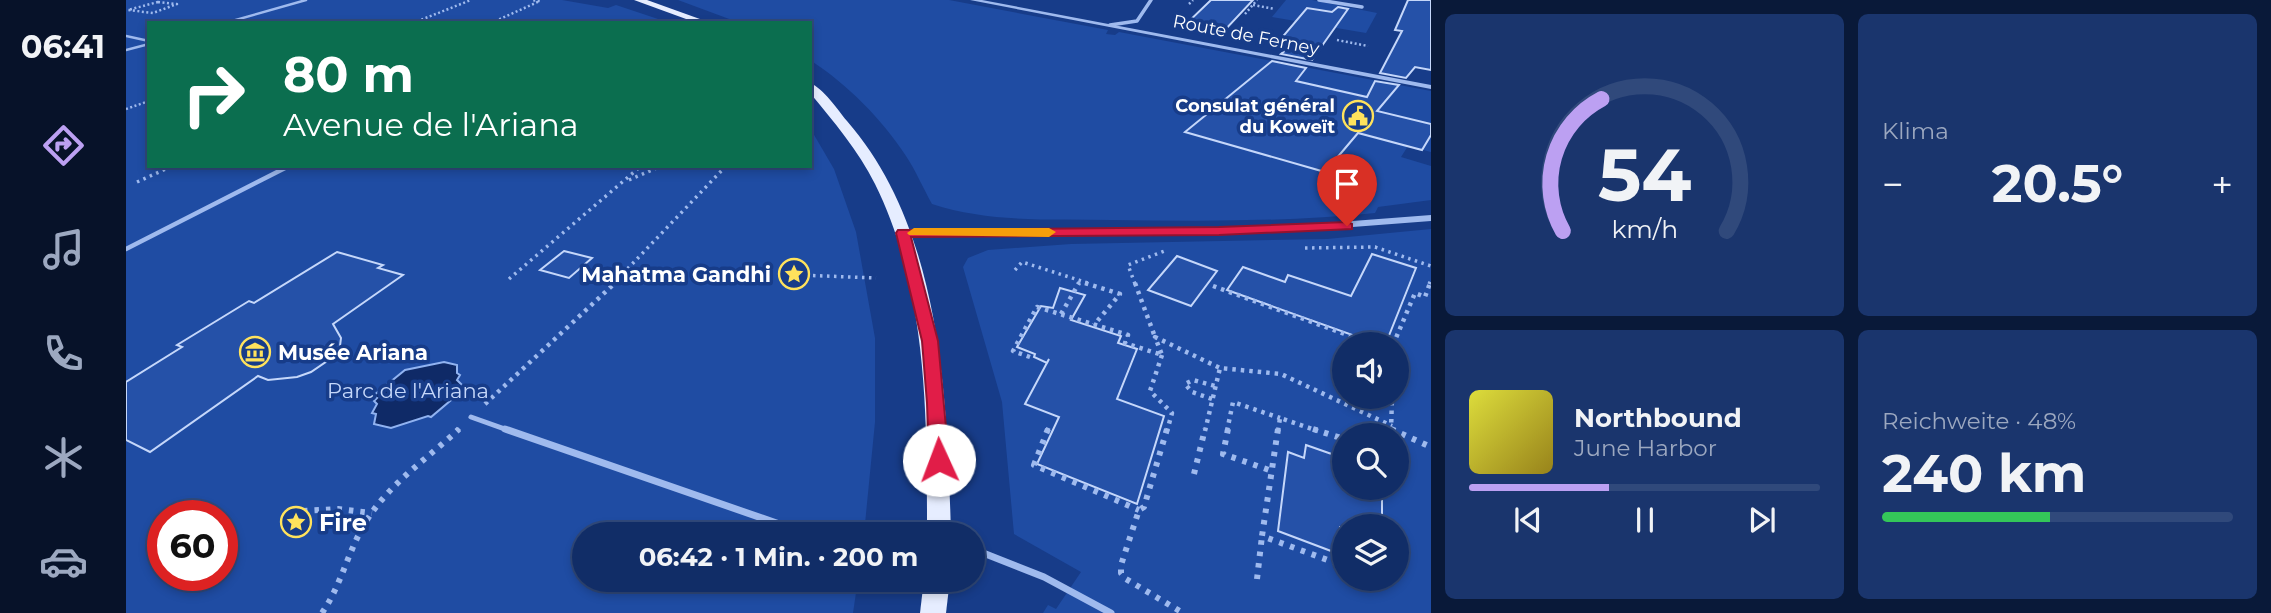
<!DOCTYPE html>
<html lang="de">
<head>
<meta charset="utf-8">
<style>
  :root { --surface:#112d67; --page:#1a356d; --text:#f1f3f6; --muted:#9ca8c0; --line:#30497b; --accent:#bca0f2 }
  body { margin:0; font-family:Montserrat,sans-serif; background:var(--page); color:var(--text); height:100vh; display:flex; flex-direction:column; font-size:26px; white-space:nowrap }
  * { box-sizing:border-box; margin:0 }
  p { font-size:23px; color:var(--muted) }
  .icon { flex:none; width:38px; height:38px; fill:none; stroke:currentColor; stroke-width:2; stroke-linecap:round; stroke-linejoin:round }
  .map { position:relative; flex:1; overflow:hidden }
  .details { display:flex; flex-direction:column; gap:14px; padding:14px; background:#091939; width:840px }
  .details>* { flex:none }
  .guide { position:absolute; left:21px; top:21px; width:665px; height:147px; border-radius:0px; box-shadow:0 4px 10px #0003,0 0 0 2px var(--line); background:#0b6e4f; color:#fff; overflow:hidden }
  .controls { position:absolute; left:1206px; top:332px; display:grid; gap:14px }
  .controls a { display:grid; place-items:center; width:77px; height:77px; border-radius:50%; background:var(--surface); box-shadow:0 4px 10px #0003,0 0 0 2px var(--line); font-size:35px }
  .speed { position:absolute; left:21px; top:500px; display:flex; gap:14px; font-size:35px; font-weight:700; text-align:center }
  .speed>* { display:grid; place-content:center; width:91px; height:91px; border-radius:50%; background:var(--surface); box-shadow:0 4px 10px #0003,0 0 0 2px var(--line); line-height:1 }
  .speed .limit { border:10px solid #d22; background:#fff; color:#111 }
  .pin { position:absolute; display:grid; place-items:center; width:60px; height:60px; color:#fff; margin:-72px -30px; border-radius:50% 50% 50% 0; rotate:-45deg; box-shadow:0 0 7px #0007 }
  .pin .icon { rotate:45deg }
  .me { position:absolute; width:77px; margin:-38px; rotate:358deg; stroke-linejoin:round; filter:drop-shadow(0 0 5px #0008) }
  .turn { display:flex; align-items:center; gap:24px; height:147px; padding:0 21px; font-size:32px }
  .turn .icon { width:91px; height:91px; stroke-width:2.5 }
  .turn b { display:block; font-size:49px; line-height:60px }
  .big { font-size:52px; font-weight:700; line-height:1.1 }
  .details .tile { flex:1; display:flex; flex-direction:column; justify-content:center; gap:10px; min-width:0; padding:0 24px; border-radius:10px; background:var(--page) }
  .details .dial { align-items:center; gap:0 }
  .dial svg { height:182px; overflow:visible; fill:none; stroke:var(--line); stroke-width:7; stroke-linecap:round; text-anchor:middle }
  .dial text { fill:var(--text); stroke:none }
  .song { display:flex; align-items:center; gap:21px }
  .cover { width:84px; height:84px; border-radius:10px; background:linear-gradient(135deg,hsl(60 70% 55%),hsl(50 70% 35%)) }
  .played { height:7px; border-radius:4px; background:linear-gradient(90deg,var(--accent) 40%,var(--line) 40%) }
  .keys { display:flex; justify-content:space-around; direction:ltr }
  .heat { display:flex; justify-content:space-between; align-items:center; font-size:38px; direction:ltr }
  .charge { height:10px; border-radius:5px; background:linear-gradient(90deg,#34c759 48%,var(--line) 0) }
  .details .tiles { flex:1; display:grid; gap:14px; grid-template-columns:repeat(2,1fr) }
  .trip { position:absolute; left:446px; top:522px; width:413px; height:70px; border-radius:35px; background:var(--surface); box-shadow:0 4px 10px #0003,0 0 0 2px var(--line); font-weight:700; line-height:70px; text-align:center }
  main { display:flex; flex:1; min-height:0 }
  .tabs { display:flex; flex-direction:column; width:126px; justify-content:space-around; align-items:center; background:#071229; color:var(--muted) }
  .tabs .icon { width:49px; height:49px }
  .tabs .selected { color:var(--accent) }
  .tabs b { font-size:32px; color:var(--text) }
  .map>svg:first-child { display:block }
</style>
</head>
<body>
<main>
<nav class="tabs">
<b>06:41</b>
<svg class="icon selected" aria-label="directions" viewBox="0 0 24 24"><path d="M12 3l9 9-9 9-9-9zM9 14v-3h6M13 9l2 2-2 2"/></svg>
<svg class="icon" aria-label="music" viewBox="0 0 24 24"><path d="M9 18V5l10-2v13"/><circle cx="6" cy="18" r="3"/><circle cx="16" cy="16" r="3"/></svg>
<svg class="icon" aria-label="phone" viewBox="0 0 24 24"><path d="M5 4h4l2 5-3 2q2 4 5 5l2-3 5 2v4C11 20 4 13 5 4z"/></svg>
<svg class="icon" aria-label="climate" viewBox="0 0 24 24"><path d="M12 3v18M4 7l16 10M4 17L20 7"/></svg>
<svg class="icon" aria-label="car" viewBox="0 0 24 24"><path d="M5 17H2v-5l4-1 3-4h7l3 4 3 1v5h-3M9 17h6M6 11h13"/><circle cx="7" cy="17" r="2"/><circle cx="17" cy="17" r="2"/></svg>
</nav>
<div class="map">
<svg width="1305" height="613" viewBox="0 0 1305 613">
  <rect width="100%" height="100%" fill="#173c89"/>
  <!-- green -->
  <g fill="#1f4ca3" fill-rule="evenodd">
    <path d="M0,0H436L482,8L490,5L544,23H23V166H684V128L708,169L730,232L749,338V422L738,534H458V579H732L727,613H0ZM37,516H96V576H37Z"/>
    <path d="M552,0H823L982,30L980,34L989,35L993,32L1305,91V152L1282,146L1275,157L1305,166V200L1252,207L1249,213C1162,222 1074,221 986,220C926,219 864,223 806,204C797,188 790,171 780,156C756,119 721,84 684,60V23H614Z"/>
    <polygon points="1160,0 1186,0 1251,13 1240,33 1146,17"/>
    <path d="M1305,229V613H917L922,605L930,609L955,572L888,534L876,402L837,267L842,258L862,250L945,244L1201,239ZM1218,345H1270V397H1218ZM1218,436H1270V488H1218ZM1218,527H1270V579H1218Z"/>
  </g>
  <!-- water -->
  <polygon fill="#0f2a67" stroke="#91b3f1" stroke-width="2" points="318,362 331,365 331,373 334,375 331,380 336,385 332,388 337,390 305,417 302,416 265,428 248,424 250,414 246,413 251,404 248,401 251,398 247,396 279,370"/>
  <!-- building -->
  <g fill="#2551a8" stroke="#c5d7fa" stroke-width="2">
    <polygon points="1085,0 1127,0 1098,31 1060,24"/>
    <polygon points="1282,0 1305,0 1305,70 1289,67 1280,78 1254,73 1276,31 1269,30"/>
    <polygon points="1212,7 1222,9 1186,60 1155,54 1167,44 1153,41 1181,8 1206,12"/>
    <polygon points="1146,61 1180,68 1170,81 1241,97 1249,81 1273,85 1251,111 1305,124 1305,135 1296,150 1232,133 1199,172 1059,132"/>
    <polygon points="438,251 466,258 443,278 414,270"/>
    <polygon points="211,252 257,265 252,268 277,275 207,324 215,338 214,346 207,357 185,372 171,377 142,380 132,376 24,452 0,440 0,382 56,347 51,345 123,301 128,303"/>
    <polygon points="1246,254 1290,268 1260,343 1244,337 1243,341 1101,290 1117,267 1159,282 1162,275 1225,296"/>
    <polygon points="1051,256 1091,271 1065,306 1022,290"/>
    <polygon points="934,288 959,295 945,320 995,336 992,343 1011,349 991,399 1038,416 1011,504 911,464 933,417 899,404 923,359 921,363 908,357 909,354 891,347 915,306 927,308"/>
    <polygon points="1180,445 1217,458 1218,488 1256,488 1256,527 1214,527 1213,554 1152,531 1162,452 1178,458"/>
  </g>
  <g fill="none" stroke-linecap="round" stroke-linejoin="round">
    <!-- path-far3 -->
    <g stroke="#9fbaee" stroke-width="2.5" stroke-dasharray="2 2.5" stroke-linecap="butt">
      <polygon points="32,2 51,4 27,13 2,10"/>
      <polyline points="1063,4 1067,0"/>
      <polyline points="1127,5 1149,9"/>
      <polyline points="1119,14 1131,0"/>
      <polyline points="287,23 345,0"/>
      <polyline points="365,23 414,1 406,0"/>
      <polyline points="1211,40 1242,46"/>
      <polyline points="0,109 23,101"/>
      <polyline points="513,168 515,166"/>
      <polyline points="531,168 535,166"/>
    </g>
    <!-- path-far2 -->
    <g stroke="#9fbaee" stroke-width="3.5" stroke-dasharray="2.5 4.5" stroke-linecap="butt">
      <polyline points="503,180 535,166"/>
      <polyline points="11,182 42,168"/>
      <polyline points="1179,248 1249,247 1305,266"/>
      <polyline points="889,270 896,262 965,284"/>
      <polyline points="673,275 750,278"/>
      <polyline points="383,279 515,166"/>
      <polyline points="487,284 600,166"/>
      <polyline points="952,284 954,281"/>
      <polyline points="1009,284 1002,265 1041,250"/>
      <polyline points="1303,284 1305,280"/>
    </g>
    <!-- path-far1 -->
    <g stroke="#9fbaee" stroke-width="4.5" stroke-dasharray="3.5 5" stroke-linecap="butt">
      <polyline points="959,283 994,294 968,325"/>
      <polyline points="1009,283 1029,337"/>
      <polyline points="1087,286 1249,345"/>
      <polyline points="935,314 953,283"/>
      <polyline points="1267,345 1289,293 1299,297 1304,283"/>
      <polyline points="1036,355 1024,391 1046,413 1041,431"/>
      <polyline points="904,357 887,351 911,307 1002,335 999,343 1036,355 1029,337 1094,368 1155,374 1266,426"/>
      <polyline points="1086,399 1066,392 1059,384 1067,380 1089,386"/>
      <polyline points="359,404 489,283"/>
      <polyline points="331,431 335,427"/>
      <polyline points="921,431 924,424"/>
      <polyline points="1079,431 1094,368"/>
      <polyline points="1101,431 1107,402 1154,418"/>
      <polyline points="1152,431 1154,418 1192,431"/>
      <polyline points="1265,431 1266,397"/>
    </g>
    <!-- path -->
    <g stroke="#9fbaee" stroke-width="6" stroke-dasharray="4.5 7" stroke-linecap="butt">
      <polyline points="922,429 908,465 1013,510"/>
      <polyline points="1041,429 1018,507 1013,510 995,565 995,573 1000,579 1057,613"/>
      <polyline points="1102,429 1097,454 1146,471"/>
      <polyline points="1152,429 1136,536 1218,566"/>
      <polyline points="1187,429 1218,439"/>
      <polyline points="1265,429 1305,447"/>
      <polyline points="1068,474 1079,429"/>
      <polyline points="177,511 212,509 246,513"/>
      <polyline points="1131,579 1136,536"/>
      <polyline points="1253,579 1259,581"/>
      <path d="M196,613C216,584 222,550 241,520C263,484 302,458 333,429"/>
    </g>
    <!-- service-far4 -->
    <g stroke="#9fbaee" stroke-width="2.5">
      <polyline points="99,23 180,0"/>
      <polyline points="0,36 23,41"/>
      <polyline points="0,50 23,44"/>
    </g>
    <!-- service-far3 -->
    <polyline stroke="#9fbaee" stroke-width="3.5" points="159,168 163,166"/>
    <!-- service-far2 -->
    <polyline stroke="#9fbaee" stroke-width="4.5" points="0,249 163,166"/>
    <!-- service-far1 -->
    <polyline stroke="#9fbaee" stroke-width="5" points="345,417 384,431"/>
    <!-- service -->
    <g stroke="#9fbaee" stroke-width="7">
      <polyline points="379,429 682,534"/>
      <polyline points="847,549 918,577 985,613"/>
    </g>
    <!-- minor -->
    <g stroke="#9fbaee" stroke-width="3.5">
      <polyline points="1193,0 1236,7"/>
      <polyline points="984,25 1011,21 1025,0"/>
    </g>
    <!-- tertiary -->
    <g fill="#9fbaee" fill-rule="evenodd">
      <polygon points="844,0 856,0 1305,85 1305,89"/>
      <polygon points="1305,215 1305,221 1148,233 777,235 772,232 777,229 1148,227"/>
    </g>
    <!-- primary -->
    <g fill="#e6edff" fill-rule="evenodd">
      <polygon points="508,0 521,0 585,23 571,23"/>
      <path d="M684,83C698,89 711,109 721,121C816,230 821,397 825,534H801C801,417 802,291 749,184C732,150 708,122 684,93Z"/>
      <polygon points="798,579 824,579 820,613 794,613"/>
    </g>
  </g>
  <!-- route -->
  <polygon fill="#e11d48" stroke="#92132f" stroke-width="2" points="1221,222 1226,224 1226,229 1093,235 785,237 812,341 823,460 820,465 813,468 806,465 803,460 801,403 796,341 770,233 772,230 1093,227"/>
  <!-- slow -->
  <polygon fill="#f59e0b" points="788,228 923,228 930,232 923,237 783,235 781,233"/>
  <!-- icons -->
  <defs>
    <g id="civic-ring" transform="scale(1.575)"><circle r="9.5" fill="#173c89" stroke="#ffe25c" stroke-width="1.5"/><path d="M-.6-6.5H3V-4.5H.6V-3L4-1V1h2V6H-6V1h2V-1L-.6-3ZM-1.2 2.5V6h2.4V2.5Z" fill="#ffe25c"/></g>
    <g id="sight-ring" transform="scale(1.575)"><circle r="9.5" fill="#173c89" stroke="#ffe25c" stroke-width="1.5"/><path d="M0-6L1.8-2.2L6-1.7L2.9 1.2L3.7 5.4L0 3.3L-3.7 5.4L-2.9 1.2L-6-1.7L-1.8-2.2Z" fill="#ffe25c"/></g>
    <g id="museum-ring" transform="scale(1.575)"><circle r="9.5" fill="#173c89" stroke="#ffe25c" stroke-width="1.5"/><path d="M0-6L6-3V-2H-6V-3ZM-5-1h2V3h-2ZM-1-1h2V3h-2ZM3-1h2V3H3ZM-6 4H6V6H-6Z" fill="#ffe25c"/></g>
  </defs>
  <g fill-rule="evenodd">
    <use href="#civic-ring" x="1232" y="116"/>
    <use href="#sight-ring" x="668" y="274"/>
    <use href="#museum-ring" x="129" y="352"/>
    <use href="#sight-ring" x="170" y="522"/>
  </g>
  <g text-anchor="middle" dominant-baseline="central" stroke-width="7" stroke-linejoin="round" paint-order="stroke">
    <!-- far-street labels -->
    <g font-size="18" fill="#fff" stroke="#173c89">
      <text transform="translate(1120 35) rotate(11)">Route de Ferney</text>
    </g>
    <!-- far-poi labels -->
    <g font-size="18" font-weight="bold" fill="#fff" stroke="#173c89" text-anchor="end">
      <text x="1209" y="106">Consulat général<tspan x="1209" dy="21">du Koweït</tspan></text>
    </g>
    <!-- poi labels -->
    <g font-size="21" font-weight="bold" fill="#fff" stroke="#173c89" text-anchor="end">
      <text x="645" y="274">Mahatma Gandhi</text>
      <text x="152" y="352" text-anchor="start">Musée Ariana</text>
    </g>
    <!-- park labels -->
    <g font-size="21" fill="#c5d7fa" stroke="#173c89">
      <text x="282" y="390">Parc de l'Ariana</text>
    </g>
    <!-- near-poi labels -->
    <g font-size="24" font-weight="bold" fill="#fff" stroke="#173c89" text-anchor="start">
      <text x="193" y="522">Fire</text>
    </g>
  </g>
</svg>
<div class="controls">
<a><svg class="icon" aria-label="sound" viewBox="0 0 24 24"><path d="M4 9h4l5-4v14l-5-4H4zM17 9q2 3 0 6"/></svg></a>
<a><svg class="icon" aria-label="search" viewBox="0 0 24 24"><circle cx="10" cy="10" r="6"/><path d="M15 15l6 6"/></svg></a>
<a><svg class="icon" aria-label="layers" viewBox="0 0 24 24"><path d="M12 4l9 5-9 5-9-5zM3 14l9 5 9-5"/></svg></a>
</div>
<div class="speed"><div class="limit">60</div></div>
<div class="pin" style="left:1221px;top:226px;background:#d93025"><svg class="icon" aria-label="arrive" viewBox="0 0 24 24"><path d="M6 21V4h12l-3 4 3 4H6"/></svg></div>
<svg class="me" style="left:813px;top:460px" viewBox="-20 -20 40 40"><circle r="19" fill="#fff"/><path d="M0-13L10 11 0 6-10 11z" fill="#e11d48"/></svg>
<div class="trip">06:42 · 1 Min. · 200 m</div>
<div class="guide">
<div class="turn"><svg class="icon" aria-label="right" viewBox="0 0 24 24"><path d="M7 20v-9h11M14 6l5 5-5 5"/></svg><div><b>80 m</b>Avenue de l'Ariana</div></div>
</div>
</div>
<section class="details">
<div class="tiles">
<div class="tile dial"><svg viewBox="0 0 100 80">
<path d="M14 69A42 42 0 1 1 86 69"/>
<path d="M14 69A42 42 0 0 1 31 11" stroke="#bca0f2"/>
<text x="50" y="56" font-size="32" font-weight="700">54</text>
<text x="50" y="72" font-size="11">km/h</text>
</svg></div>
<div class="tile"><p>Klima</p>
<div class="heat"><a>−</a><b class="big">20.5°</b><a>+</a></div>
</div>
<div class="tile">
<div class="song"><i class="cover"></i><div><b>Northbound</b><p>June Harbor</p></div></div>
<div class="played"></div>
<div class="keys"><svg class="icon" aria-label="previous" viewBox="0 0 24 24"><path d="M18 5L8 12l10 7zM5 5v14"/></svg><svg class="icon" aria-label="pause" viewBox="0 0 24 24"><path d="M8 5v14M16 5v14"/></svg><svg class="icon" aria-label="next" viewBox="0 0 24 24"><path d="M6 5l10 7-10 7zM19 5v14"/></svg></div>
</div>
<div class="tile"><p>Reichweite · 48%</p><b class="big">240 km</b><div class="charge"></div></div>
</div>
</section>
</main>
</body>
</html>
